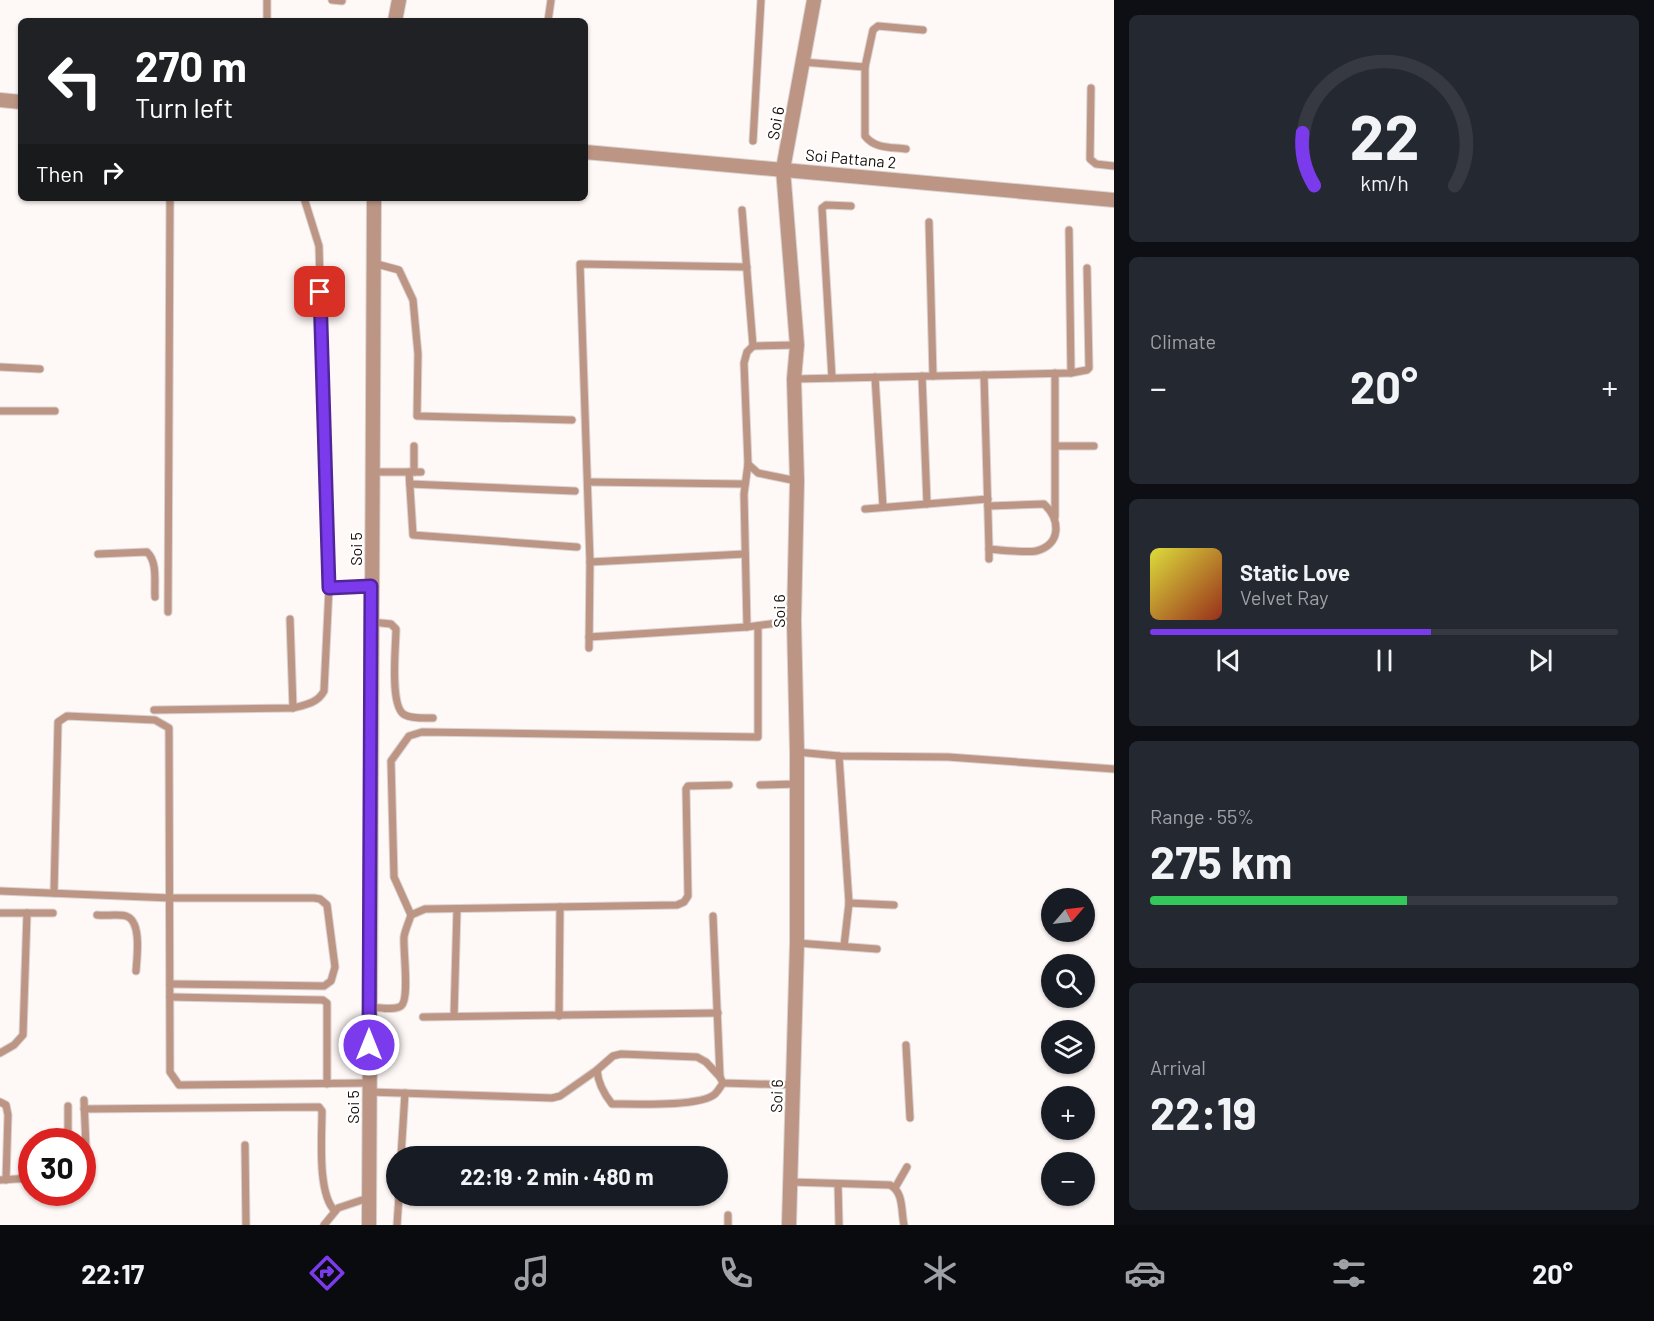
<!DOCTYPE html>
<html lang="en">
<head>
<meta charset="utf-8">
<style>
  :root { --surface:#171b24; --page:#242831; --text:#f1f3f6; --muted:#9ea1a6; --line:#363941; --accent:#7c3aed }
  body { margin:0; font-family:Barlow,sans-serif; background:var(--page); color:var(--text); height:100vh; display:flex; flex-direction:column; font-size:22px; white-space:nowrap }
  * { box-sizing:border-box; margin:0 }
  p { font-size:20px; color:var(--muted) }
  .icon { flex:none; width:33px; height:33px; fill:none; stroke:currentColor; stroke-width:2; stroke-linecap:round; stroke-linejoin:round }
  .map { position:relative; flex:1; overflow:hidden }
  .side { display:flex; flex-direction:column; gap:15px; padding:15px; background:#0d0f14; width:540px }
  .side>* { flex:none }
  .top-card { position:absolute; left:18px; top:18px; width:570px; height:183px; border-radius:9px; box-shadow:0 2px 4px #0004; background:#202124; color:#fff; overflow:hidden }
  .needle { width:39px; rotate:62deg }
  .tools { position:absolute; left:1041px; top:888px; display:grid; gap:12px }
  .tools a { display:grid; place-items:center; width:54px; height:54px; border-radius:50%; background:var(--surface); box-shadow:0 2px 4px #0004; font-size:30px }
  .speed { position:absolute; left:18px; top:1128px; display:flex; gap:12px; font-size:30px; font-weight:700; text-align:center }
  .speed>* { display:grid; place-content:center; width:78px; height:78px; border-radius:50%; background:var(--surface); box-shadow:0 2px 4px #0004; line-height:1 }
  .speed .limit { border:9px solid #d22; background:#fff; color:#111 }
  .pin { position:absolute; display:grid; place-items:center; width:51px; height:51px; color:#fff; margin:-26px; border-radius:12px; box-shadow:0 3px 9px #0006 }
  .me { position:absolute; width:66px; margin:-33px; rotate:0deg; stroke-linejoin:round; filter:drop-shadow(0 0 4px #0008) }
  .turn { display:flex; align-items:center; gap:21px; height:126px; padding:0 18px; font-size:27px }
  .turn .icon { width:78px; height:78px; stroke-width:2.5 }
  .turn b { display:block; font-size:42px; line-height:51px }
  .then { display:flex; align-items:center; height:57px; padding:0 18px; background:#0003; gap:12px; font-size:22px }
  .big { font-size:45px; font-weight:700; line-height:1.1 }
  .side .widget { flex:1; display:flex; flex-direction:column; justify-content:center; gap:9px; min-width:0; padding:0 21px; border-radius:9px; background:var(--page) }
  .side .dial { align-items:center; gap:0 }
  .dial svg { height:156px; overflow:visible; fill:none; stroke:var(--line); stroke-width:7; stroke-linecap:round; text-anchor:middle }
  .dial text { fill:var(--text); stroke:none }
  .song { display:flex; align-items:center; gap:18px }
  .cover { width:72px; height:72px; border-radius:9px; background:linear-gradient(135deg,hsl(60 70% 55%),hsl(10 70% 35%)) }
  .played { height:6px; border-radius:3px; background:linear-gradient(90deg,var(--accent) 60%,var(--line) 60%) }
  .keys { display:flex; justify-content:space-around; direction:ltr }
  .heat { display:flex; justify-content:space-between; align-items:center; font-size:33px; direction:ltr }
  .charge { height:9px; border-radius:4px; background:linear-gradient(90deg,#34c759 55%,var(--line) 0) }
  .trip { position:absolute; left:386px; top:1146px; width:342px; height:60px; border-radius:30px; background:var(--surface); box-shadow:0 2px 4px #0004; font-weight:700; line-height:60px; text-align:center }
  .dock { display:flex; height:96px; justify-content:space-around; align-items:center; background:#090b0e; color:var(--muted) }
  .dock .icon { width:42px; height:42px }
  .dock .active { color:var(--accent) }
  .dock b { font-size:27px; color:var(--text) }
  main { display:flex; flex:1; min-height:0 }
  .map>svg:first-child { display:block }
</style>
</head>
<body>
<main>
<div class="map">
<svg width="1114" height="1225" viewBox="0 0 1114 1225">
  <rect width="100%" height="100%" fill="#fef8f6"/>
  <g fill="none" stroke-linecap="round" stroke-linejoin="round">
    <!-- service casing -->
    <g stroke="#d9d2d0" stroke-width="9">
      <g id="service">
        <polyline points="332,0 342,1"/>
        <polyline points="267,21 267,0"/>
        <polyline points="548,21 551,0"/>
        <path d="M802,62L865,67V136C875,149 891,147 906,149"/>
        <polyline points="865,67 873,30 878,26 923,30"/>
        <polyline points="1091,88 1090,159 1096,164 1114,166"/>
        <polyline points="753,141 761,0"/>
        <polyline points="304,198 319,246 329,588 371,586"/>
        <polyline points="742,210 753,346 797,345"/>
        <polyline points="929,222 933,376"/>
        <polyline points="1069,230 1071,373"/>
        <polyline points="373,263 399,270 413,300 418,354 417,416 572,420"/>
        <polyline points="753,346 747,352 744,363 748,464 758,473 797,481"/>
        <polyline points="0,367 40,369"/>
        <polyline points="1055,373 1055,517"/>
        <polyline points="984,375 989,549"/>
        <polyline points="922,376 927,504"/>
        <polyline points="875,377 883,507"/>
        <polyline points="832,378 822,208 826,205 851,206"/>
        <polyline points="794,379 1071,373 1087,370 1089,368 1087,268"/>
        <polyline points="0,411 55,411"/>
        <polyline points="1056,446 1094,446"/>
        <polyline points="372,472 421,472"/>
        <polyline points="409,472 413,535 577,547"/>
        <polyline points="414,472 414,446"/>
        <polyline points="588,482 745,484"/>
        <polyline points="410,484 575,491"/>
        <path d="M988,506L1044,504C1061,520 1061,545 1036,551C1026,553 1000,550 989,549V559"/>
        <polyline points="865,509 988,499"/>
        <path d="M98,554L147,552C158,562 154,583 155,597"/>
        <polyline points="745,554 590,562 580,264 747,267"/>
        <polyline points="168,612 170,198"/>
        <polyline points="290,619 293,708"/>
        <path d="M371,622L391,624L396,629C396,645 389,708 405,715C413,719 425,718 433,718"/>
        <polyline points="747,627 744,494 748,464"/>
        <polyline points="589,637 747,627 794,621"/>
        <polyline points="589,648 590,562"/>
        <path d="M154,710L293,708C305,705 318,703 324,691L329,588"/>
        <polyline points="797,752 839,756 948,757 1114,769"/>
        <polyline points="839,756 849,903"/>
        <polyline points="760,785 797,784"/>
        <polyline points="0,891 170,898 314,898 320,899 327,905 335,967 331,981 324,986 170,984"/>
        <polyline points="54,893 58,722 67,716 155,720 169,728 170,1072 179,1085 369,1083"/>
        <polyline points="0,913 53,913"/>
        <path d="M97,915C106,916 118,914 126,916C142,921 137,957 136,971"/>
        <polyline points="411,915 394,877 391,761 409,736 422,732 758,737 758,626"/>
        <polyline points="713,916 720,1077 723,1083 793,1085"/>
        <polyline points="797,943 877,949"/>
        <polyline points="844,946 849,903 894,905"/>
        <polyline points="170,997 323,1000 327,1003 327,1084"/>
        <path d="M369,1007C378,1007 394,1011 401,1006C410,999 403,951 404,937C405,930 409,922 411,915L425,909L677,905L684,902L688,896L686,789L688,786L729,785"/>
        <polyline points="454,1016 457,909"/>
        <polyline points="559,1016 560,907"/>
        <polyline points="423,1017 718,1013"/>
        <polyline points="906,1045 910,1118"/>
        <polyline points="0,1053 14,1045 23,1035 27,913"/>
        <polyline points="597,1070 613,1056 621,1054 697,1057 706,1062 720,1077"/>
        <path d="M369,1092L552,1098L560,1096L597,1070C598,1083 604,1094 612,1104C633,1104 701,1107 715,1094C718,1091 721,1086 723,1083"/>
        <polyline points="0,1102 6,1105 8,1115 6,1180"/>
        <polyline points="68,1106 68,1142"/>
        <path d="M84,1109L319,1107L322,1111C322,1135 317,1194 335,1211"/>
        <polyline points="245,1145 246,1225"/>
        <polyline points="401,1156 405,1093"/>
        <polyline points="82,1175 87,1172 84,1100"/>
        <polyline points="0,1180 32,1178"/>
        <path d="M790,1182L890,1185C904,1192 901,1212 904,1225"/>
        <polyline points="838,1184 839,1225"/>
        <polyline points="895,1188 907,1167"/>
        <polyline points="324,1225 338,1208 368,1198"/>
        <polyline points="397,1225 399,1196"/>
        <polyline points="728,1225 728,1215"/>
      </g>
    </g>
    <!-- minor casing -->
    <g stroke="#d9d2d0" stroke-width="16">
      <g id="minor">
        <polyline points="395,21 399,0"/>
        <polyline points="0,100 21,102"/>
        <polyline points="585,152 1114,200"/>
        <polyline points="369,1225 374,198"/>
        <polyline points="789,1225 797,943 797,752 794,621 797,481 794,379 797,345 783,169 814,0"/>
      </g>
    </g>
    <!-- service -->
    <use href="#service" stroke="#bc9584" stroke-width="7"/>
    <!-- minor -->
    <use href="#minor" stroke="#bc9584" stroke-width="14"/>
  </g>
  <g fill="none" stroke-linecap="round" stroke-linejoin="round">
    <!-- route casing -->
    <g stroke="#51269a" stroke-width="15">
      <polyline id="route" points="320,292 329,588 371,586 369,1045"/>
    </g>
    <!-- route -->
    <use href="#route" stroke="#7c3aed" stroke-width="10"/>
  </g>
  <g text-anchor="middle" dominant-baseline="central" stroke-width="4.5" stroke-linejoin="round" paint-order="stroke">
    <!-- street labels -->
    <g font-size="16" fill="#150c08" stroke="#fff">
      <text transform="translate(775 123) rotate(-80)">Soi 6</text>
      <text transform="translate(851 158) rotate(5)">Soi Pattana 2</text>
      <text transform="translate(355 549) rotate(-90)">Soi 5</text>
      <text transform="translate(778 611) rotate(-90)">Soi 6</text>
      <text transform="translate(776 1096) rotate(-88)">Soi 6</text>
      <text transform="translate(352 1107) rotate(-90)">Soi 5</text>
    </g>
  </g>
</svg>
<div class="tools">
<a><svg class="needle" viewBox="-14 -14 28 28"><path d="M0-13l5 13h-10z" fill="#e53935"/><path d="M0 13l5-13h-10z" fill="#9ea1a6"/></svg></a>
<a><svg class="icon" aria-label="search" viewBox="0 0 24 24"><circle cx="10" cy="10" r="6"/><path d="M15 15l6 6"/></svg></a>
<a><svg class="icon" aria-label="layers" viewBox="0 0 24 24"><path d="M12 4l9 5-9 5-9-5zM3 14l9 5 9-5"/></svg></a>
<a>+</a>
<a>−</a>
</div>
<div class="speed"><div class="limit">30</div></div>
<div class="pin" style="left:320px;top:292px;background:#d93025"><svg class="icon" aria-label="arrive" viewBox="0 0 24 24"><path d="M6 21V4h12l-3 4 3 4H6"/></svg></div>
<svg class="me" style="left:369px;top:1045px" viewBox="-20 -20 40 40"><circle r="17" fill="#7c3aed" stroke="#fff" stroke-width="3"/><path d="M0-11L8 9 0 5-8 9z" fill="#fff"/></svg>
<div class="trip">22:19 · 2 min · 480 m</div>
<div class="top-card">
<div class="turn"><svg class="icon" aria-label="left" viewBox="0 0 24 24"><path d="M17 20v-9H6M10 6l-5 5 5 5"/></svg><div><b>270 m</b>Turn left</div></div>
<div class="then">Then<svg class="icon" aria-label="right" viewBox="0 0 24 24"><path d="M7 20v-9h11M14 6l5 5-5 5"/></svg></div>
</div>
</div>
<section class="side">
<div class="widget dial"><svg viewBox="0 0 100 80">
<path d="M14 69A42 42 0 1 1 86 69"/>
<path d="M14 69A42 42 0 0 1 8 42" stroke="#7c3aed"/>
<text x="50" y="56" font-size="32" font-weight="700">22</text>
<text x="50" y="72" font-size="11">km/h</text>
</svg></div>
<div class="widget"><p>Climate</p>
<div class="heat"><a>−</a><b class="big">20°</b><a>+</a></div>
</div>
<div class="widget">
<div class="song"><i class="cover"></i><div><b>Static Love</b><p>Velvet Ray</p></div></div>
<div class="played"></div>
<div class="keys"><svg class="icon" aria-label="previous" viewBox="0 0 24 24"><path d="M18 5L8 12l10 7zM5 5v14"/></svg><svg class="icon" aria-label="pause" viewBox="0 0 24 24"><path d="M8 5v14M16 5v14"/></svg><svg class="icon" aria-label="next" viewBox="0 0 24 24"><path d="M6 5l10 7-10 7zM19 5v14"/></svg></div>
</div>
<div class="widget"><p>Range · 55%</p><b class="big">275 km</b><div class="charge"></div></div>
<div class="widget"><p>Arrival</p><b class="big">22:19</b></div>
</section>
</main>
<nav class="dock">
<b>22:17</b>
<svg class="icon active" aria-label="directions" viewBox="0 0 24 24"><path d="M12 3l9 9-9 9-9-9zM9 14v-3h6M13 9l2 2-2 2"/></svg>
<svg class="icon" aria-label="music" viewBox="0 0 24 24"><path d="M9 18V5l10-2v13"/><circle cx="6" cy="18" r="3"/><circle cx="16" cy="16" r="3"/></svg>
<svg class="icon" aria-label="phone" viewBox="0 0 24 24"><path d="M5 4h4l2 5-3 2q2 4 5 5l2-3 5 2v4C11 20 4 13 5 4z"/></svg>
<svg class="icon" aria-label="climate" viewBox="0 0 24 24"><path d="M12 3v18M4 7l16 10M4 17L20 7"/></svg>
<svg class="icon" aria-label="car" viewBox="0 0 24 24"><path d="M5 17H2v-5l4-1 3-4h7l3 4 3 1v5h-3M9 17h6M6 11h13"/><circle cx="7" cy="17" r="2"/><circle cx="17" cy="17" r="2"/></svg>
<svg class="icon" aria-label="filters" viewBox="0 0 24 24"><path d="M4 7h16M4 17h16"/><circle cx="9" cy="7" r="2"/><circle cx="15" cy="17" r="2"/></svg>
<b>20°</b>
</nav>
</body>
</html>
